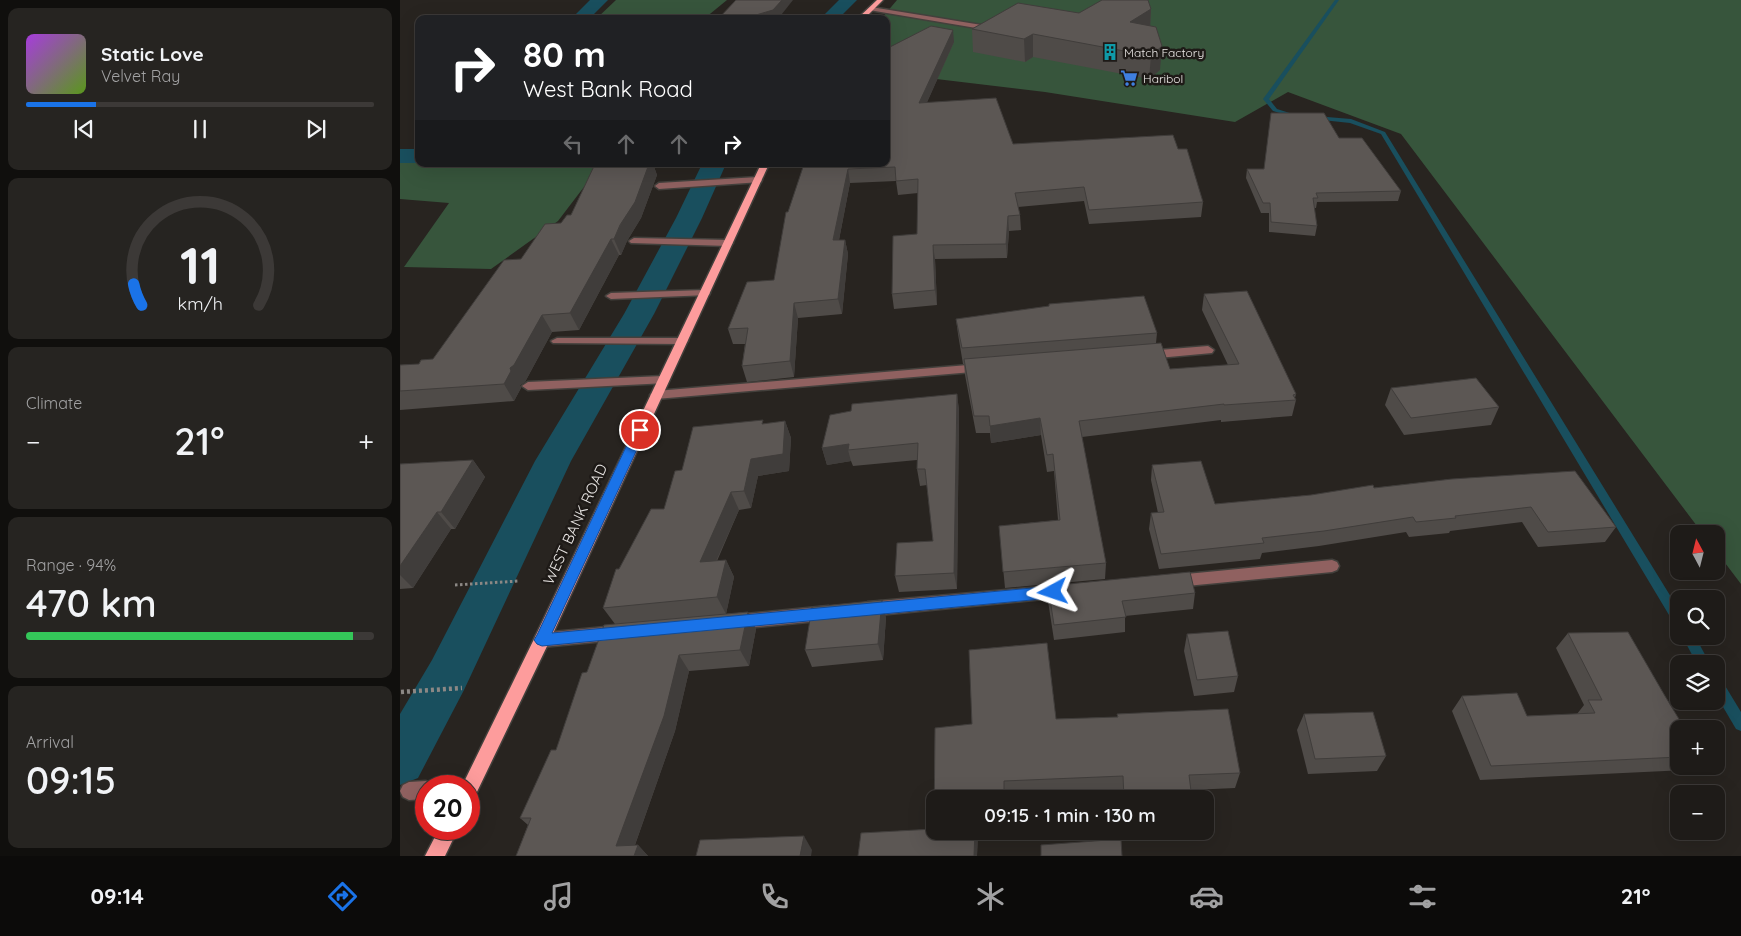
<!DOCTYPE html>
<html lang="en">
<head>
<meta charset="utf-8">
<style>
  :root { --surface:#1e1b18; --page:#262421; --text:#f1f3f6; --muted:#a1a1a2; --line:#3c3937; --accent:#1a73e8 }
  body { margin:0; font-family:Quicksand,sans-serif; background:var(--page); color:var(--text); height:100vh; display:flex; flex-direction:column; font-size:19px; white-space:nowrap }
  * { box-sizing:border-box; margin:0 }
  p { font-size:16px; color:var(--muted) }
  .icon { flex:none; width:28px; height:28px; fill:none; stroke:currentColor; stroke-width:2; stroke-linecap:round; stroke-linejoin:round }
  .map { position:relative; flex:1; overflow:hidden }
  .details { display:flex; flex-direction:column; gap:8px; padding:8px; background:#100f0d; width:400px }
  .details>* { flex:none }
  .top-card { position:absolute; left:15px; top:15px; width:475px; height:152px; border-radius:10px; box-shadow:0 5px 20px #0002,0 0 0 1px var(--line); background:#202124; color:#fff; overflow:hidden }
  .needle { width:32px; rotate:353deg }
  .fabs { position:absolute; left:1270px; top:525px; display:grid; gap:10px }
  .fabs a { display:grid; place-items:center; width:55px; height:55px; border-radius:10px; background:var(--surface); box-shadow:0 5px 20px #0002,0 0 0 1px var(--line); font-size:25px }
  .speed { position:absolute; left:15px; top:775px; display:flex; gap:10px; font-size:25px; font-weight:700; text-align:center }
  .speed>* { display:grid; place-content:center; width:65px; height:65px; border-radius:50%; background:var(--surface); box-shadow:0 5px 20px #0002,0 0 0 1px var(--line); line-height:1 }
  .speed .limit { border:8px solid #d22; background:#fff; color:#111 }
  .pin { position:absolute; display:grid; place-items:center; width:42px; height:42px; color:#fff; margin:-21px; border:2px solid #fff; border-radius:50%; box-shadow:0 1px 5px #0007 }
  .me { position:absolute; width:55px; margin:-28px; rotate:265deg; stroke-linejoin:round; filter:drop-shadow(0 0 4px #0008) }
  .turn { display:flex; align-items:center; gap:18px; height:105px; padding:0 25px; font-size:22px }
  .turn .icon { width:65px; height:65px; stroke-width:2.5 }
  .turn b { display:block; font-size:35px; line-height:42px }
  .lanes { display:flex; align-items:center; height:48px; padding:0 25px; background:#0003; justify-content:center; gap:25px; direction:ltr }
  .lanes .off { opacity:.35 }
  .big { font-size:38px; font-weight:600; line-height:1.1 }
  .details .card { flex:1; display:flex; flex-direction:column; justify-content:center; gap:8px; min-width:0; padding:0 18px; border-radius:10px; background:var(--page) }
  .details .dial { align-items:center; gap:0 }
  .dial svg { height:130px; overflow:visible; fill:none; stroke:var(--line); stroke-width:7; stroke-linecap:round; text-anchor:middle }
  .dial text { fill:var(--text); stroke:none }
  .song { display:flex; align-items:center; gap:15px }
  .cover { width:60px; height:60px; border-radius:8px; background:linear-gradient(135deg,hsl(280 70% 55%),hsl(90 70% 35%)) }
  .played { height:5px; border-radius:2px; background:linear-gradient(90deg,var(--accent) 20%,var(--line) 20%) }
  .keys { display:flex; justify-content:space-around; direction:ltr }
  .heat { display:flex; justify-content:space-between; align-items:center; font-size:28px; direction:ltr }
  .charge { height:8px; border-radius:4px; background:linear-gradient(90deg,#34c759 94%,var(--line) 0) }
  .trip { position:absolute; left:526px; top:790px; width:288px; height:50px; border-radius:10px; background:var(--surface); box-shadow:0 5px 20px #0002,0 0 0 1px var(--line); font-weight:600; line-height:50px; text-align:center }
  .menu { display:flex; height:80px; justify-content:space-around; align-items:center; background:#0c0b0a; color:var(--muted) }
  .menu .icon { width:35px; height:35px }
  .menu .selected { color:var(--accent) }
  .menu b { font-size:22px; color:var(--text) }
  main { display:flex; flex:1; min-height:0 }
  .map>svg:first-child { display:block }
</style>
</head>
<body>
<main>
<section class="details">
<div class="card">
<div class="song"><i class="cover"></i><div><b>Static Love</b><p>Velvet Ray</p></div></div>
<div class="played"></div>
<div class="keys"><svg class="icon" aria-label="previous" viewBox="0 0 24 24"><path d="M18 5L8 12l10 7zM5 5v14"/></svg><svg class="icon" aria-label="pause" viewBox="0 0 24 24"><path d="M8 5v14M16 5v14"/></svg><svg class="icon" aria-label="next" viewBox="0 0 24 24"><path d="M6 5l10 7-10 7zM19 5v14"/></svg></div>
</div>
<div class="card dial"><svg viewBox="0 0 100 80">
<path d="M14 69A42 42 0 1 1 86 69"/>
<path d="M14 69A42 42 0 0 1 9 56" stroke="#1a73e8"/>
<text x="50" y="56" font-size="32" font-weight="700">11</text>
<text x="50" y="72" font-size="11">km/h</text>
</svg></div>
<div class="card"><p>Climate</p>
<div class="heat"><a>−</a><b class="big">21°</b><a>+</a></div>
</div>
<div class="card"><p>Range · 94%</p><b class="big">470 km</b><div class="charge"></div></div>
<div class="card"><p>Arrival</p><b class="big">09:15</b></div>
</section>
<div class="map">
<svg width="1341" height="856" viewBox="0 0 1341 856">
  <rect width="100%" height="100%" fill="#282420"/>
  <!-- green -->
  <g fill="#37553c">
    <polygon points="216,0 327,0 305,18 196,19"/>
    <polygon points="497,0 1341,0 1341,584 1316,551 1316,534 1303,534 1001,134 888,92 835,122 645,92 486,73 486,19 481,19"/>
    <polygon points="7,156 19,156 19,164 220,164 187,183 158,221 91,269 4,267 49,203 0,199 0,162"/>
  </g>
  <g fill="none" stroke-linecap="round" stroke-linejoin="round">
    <!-- stream -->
    <g fill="#194f5e" fill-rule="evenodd">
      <polygon points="935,0 939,0 869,99 877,109 896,115 893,117 873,111 863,99"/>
      <polygon points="915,116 951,119 985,132 1279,610 1279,626 1275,625 981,134 950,123 913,119 913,117"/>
      <polygon points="1282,636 1295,636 1310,664 1297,664"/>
      <polygon points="1316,677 1321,679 1341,712 1341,731 1336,729 1316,695"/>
    </g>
    <!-- canal -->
    <g fill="#194f5e" fill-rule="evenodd">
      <polygon points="190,0 208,0 189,19 171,19"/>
      <polygon points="439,0 457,0 438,19 420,19"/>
      <rect x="0" y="149" width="19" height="14"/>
      <polygon points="302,164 326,164 302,218 254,314 171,461 64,690 18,778 0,785 0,714 32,660 135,461 224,314 276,218"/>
    </g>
    <!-- minor casing -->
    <g stroke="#43403c" stroke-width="3">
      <g id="minor">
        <polygon points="471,7 594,27 597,29 594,31 469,10"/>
        <polygon points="358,177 362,180 361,182 259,189 255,186 259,183"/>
        <polygon points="234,238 328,240 333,243 328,246 231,243 229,241"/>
        <polygon points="305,290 310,293 309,295 211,299 206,296 211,293"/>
        <polygon points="157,338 282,338 288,341 282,344 153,343 151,341"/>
        <polygon points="808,346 814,350 812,353 747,359 741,355 747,351"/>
        <polygon points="580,364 586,368 584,371 256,399 250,395 256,391"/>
        <polygon points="263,376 267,377 269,380 267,383 128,390 122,386 128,382"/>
        <polygon points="932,560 937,562 939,566 937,570 932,572 776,587 771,585 769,581 771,577 776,575"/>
        <polygon points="664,585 669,587 672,591 669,595 664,597 468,616 463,614 460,609 463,604 468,602"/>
        <polygon points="428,606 433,608 436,613 433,618 428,620 336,629 331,627 328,622 331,617 336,615"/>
        <polygon points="216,626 222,628 224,633 222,638 216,640 142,647 136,645 134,640 136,635 142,633"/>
        <polygon points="26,781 32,784 34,786 26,786 26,799 9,800 3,797 0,791 3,785 9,782"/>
      </g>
    </g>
    <!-- major casing -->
    <g stroke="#43403c" stroke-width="3">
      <g id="major">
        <polygon points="477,0 483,0 464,19 457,19"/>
        <polygon points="361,164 369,164 150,640 75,796 69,799 69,786 61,786 63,784 136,635"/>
        <polygon points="39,829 58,829 45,856 25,856"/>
      </g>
    </g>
    <!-- path-far1 -->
    <polyline stroke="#8c8885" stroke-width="3" stroke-dasharray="2.5 2.5" stroke-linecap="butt" points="55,585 119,581"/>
    <!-- path -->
    <polyline stroke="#8c8885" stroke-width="4.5" stroke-dasharray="3 3" stroke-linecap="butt" points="1,692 62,688"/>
    <!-- minor -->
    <use href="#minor" fill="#906160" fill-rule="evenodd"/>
    <!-- major -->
    <use href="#major" fill="#fd9c9c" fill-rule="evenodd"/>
  </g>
  <!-- wall -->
  <g fill="#4f4b48">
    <polygon points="751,9 750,26 760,70 749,79 633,57 625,62 573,52 572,29 679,13"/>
    <polygon points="554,42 527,102 613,144 778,149 803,202 801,217 689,224 684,201 618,207 620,215 621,230 609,231 607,258 535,259 537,305 494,309 492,294 517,234 518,193 498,195 496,181 450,183 439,240 445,240 448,254 442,314 398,318 394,377 347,382 342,366 345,344 333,344 328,329 374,280 388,212"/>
    <polygon points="939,138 1001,191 998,201 917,202 916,208 914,208 917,226 915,236 869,232 869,213 861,213 846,178 847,169 863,169"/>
    <polygon points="195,164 253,164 257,175 241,218 227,241 221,255 219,255 179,330 152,332 125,382 120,385 121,388 114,401 0,410 0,365 19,364 33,359 121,259 171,215"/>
    <polygon points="804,294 896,394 895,398 896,400 892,416 821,422 821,420 682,437 706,563 705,579 605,588 599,526 658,520 654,471 647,472 641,435 591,443 590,433 576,433 565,375 564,364 563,364 558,334 556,319 757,333 756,343 770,369 828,365 802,310"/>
    <polygon points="991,388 1099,407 1091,425 1004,435 985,405"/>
    <polygon points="557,394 559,411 557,589 499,592 495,576 533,541 527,485 520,486 517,469 517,460 453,466 451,461 427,465 422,448"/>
    <polygon points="385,421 391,438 389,471 358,476 351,508 339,510 317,561 326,560 334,577 326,614 348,612 356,629 349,666 289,671 275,731 235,845 238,845 248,856 116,856 128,825 120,818 156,750 187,672 215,624 203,608 219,569 264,509 282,470 364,424"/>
    <polygon points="73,460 85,477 55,529 51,529 13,588 0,589 0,464"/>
    <polygon points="752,465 815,504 911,495 1052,479 1216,527 1205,542 1138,547 1122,522 1050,531 1049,533 1009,537 1006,532 919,546 862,553 860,559 759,569 749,529 751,513 758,513 751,480"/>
    <polygon points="648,586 795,593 793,609 725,616 725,632 654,640 648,601"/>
    <polygon points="486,617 483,660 412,667 405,650"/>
    <polygon points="1168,633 1279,729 1279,766 1291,766 1286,770 1080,780 1052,711 1062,696 1127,716 1177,714 1184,705 1156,648"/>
    <polygon points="787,634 838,676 834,692 794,696 784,651"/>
    <polygon points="647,643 656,719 717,717 717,714 828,709 840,773 835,788 791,790 792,799 722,799 721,791 606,795 606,799 535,799 535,831 578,831 577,856 458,856 461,833 534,829 535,728 572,724 569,650"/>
    <polygon points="904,714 986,756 977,771 908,774 897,730"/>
  </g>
  <!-- shaded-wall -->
  <g fill="#403d3b">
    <polygon points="382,0 393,0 378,19 352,19 356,15"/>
    <polygon points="751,9 750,30 730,22"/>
    <polygon points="553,30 554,42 521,116 519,103"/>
    <polygon points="633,34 633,57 625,62 624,39"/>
    <polygon points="762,46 760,70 749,79 751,56"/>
    <polygon points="249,164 253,164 257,175 241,218 227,241 221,255 214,239"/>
    <polygon points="448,169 450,183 436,255 433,240"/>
    <polygon points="608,216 609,231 607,258 606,244"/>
    <polygon points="211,239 219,255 179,330 170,313"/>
    <polygon points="445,240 448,254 442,314 438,299"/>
    <polygon points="533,245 535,259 537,305 535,290"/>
    <polygon points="394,303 398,318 394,377 390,361"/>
    <polygon points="142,315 152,332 125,382 120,385 121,388 114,401 104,384 110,368"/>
    <polygon points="557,394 559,411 557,589 554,573"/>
    <polygon points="640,418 641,435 591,443 590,426"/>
    <polygon points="385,421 391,438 389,471 358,476 351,508 344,491 351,459"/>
    <polygon points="449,444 448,450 451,461 427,465 422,448"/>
    <polygon points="73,460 85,477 55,529 41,512"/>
    <polygon points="331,492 339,510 308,579 300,562"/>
    <polygon points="37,512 51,529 13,588 0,575 0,566"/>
    <polygon points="326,560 334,577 326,614 317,597"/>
    <polygon points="482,600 486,617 483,660 478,644"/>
    <polygon points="348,612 356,629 349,666 340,650"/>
    <polygon points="279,655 289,671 275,731 231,856 216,846"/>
    <polygon points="575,831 578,831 577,856 574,856"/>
    <polygon points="404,836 412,850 411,856 400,856"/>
    <polygon points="238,845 248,856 234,856"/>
  </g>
  <!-- building -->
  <g fill="#5c5754" stroke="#403d3b">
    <polygon points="336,0 382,0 373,10 356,15 352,19 318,19"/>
    <polygon points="702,0 748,0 751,9 730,22 756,27 762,46 751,56 633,34 624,39 572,29 618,3 679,13"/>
    <polygon points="531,26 553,30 519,103 596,98 613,144 773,135 778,149 787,149 803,202 689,210 684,187 615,193 620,215 608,216 606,244 533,245 535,290 492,294 493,236 517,234 518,179 496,181 495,167 448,169 433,240 445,240 438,299 394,303 390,361 342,366 348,328 328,329 347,282 374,280 386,212 388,212 404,164 486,164 486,49"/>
    <polygon points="871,113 924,113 939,138 962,138 1001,191 916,193 918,198 913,198 917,226 871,222 870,203 863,203 847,169 864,169"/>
    <polygon points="195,164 249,164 235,202 220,225 214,239 211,239 170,313 142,315 114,365 110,368 111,371 104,384 0,391 0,365 19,364 21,360 33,359 104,260 121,259 145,224 161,223 167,215 171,215"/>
    <polygon points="847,291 896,394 893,395 896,400 824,405 824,404 679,421 706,563 603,572 599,526 660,520 653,454 647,455 640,418 590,426 589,416 574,416 564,359 761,343 770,369 839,364 804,294"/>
    <polygon points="744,296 757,333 562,348 556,319 649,306 649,304"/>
    <polygon points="1076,378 1099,407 1011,418 991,388"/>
    <polygon points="557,394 554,573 495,576 497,543 533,541 525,469 517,469 518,443 448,450 449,444 422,448 430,415 451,411 452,404"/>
    <polygon points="363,420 362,424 385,421 383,454 351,459 344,491 331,492 300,562 326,560 317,597 203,608 216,569 219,569 251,509 264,509 275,471 282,470 293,427"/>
    <polygon points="73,460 41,512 37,512 0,566 0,464"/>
    <polygon points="801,461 815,504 911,495 973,485 974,488 1052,479 1175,471 1216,527 1148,532 1131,507 1055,516 1056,518 1016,522 1013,517 924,531 862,538 864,543 761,554 751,513 764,512 752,465"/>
    <polygon points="790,572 795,593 722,601 726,617 654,625 648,586"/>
    <polygon points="482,600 478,644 405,650 412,607"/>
    <polygon points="348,612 340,650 279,655 264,716 216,846 238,845 234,856 116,856 131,818 120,818 151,750 156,750 182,673 187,672 204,625"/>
    <polygon points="828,631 838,676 797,680 787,634"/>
    <polygon points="1228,632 1265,696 1285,729 1279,729 1279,757 1091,766 1062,696 1117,693 1127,716 1195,713 1188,700 1202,700 1168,633"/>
    <polygon points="647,643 656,719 718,717 717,714 828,709 840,773 789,775 792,799 724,799 723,776 604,781 604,799 535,799 535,831 575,831 574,856 458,856 461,833 534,829 535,728 572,724 569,650"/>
    <polygon points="973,712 986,756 915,759 904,714"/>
    <polygon points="404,836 400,856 296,856 300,840"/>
    <polygon points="721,839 722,856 641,856 641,845"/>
  </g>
  <!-- route -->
  <polygon fill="#1a73e8" stroke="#114b97" points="240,426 246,430 152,633 653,586 658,588 660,592 658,596 653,598 142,646 137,644 134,640 137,635 234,430"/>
  <!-- icons -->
  <defs>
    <g id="building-bare" transform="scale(1.35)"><path d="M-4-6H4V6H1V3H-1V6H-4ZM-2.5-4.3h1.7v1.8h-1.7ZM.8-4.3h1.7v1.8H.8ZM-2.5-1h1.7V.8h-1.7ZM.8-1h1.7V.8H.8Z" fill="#0f9aa8" stroke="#1e1a17" stroke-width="2.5" paint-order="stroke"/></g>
    <g id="supermarket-bare" transform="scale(1.35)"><path d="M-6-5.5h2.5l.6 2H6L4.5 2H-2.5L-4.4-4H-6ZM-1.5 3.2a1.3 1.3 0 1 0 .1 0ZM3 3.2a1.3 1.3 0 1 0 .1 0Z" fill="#3f7fe0" stroke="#1e1a17" stroke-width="2.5" paint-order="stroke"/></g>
  </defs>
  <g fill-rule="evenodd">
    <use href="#building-bare" x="710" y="52"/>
    <use href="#supermarket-bare" x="729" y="78"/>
  </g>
  <g text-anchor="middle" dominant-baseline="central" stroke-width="5" stroke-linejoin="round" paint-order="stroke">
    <!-- far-poi labels -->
    <g font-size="12" fill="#ece9e7" stroke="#1e1a17" text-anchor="start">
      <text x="724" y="52">Match Factory</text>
      <text x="743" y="78">Haribol</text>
    </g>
    <!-- street labels -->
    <g font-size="15" fill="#ece9e7" stroke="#1e1a17">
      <text transform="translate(175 524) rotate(-65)">WEST BANK ROAD</text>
    </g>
  </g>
</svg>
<div class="fabs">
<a><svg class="needle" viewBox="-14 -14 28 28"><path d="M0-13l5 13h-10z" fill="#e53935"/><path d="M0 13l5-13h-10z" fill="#a1a1a2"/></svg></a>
<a><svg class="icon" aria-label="search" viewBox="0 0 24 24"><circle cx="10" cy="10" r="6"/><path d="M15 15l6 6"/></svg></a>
<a><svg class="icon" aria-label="layers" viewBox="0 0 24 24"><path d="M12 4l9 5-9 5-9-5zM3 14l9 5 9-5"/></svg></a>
<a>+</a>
<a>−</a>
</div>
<div class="speed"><div class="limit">20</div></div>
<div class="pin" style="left:240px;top:430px;background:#d93025"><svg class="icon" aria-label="arrive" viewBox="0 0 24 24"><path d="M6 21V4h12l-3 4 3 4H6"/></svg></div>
<svg class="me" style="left:653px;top:592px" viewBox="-20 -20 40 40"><path d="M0-17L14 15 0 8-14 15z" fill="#1a73e8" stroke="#fff" stroke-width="4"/></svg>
<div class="trip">09:15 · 1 min · 130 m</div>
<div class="top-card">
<div class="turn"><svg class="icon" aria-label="right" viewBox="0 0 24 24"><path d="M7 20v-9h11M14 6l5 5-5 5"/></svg><div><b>80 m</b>West Bank Road</div></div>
<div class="lanes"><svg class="icon off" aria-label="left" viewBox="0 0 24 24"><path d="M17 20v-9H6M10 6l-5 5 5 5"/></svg><svg class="icon off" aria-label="ahead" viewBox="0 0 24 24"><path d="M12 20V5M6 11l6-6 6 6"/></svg><svg class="icon off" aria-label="ahead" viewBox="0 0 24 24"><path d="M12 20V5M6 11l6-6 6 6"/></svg><svg class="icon" aria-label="right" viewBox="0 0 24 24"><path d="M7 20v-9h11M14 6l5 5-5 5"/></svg></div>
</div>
</div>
</main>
<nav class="menu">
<b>09:14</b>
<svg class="icon selected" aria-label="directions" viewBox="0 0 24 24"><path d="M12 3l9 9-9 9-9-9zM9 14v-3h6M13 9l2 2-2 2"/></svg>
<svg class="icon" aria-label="music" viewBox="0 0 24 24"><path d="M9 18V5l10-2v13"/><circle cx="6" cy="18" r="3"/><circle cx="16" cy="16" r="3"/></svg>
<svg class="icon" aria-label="phone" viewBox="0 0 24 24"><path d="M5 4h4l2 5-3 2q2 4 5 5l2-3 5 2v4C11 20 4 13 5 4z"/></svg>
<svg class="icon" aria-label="climate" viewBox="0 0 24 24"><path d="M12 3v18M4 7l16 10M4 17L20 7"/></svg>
<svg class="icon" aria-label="car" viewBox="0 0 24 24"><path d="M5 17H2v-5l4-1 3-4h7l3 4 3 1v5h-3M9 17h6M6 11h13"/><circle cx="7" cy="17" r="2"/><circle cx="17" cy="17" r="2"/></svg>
<svg class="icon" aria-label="filters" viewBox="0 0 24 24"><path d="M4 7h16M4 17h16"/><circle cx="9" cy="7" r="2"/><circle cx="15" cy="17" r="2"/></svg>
<b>21°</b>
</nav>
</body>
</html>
